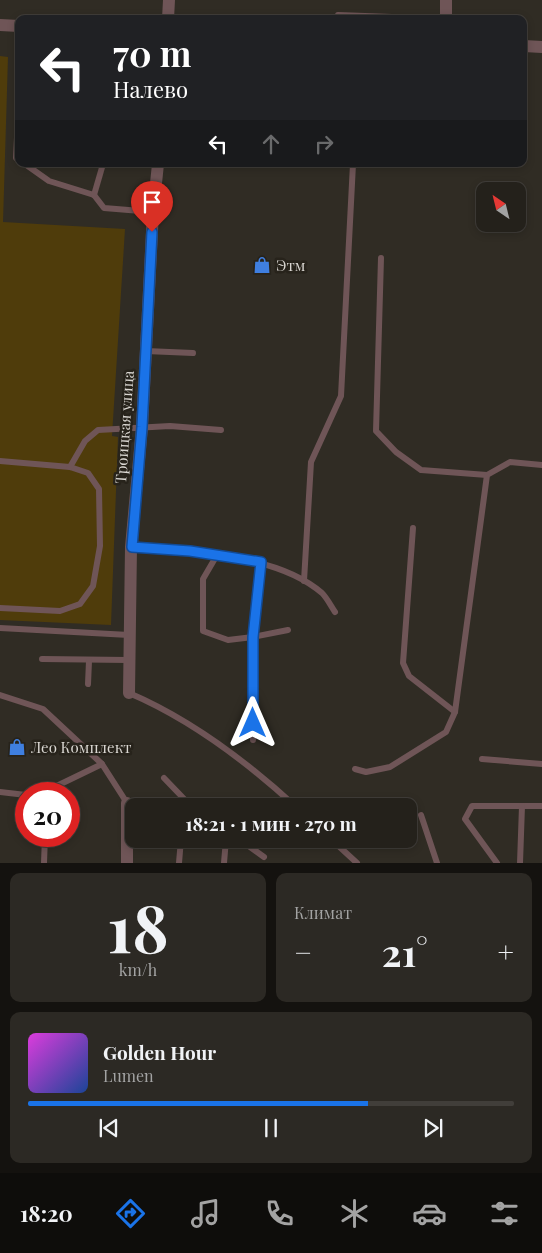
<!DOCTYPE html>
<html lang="ru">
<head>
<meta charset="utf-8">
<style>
  :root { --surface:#24211b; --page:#2c2924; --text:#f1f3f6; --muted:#a3a3a3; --line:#413e3a; --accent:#1a73e8 }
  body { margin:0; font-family:"Playfair Display",serif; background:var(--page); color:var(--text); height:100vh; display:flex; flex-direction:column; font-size:19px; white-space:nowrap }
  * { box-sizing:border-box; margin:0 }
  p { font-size:16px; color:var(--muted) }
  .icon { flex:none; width:28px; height:28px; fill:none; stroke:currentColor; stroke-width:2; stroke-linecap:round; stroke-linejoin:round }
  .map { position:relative; height:863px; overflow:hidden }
  .panel { display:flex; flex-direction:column; gap:10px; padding:10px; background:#14120f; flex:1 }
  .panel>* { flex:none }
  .hud { position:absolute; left:15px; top:15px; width:512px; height:152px; border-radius:10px; box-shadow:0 2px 8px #0003,0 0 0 1px var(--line); background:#202124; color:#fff; overflow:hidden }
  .needle { width:32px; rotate:325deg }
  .fabs { position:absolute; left:476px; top:182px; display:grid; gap:10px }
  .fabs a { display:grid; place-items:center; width:50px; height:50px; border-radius:10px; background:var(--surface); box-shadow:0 2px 8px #0003,0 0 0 1px var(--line); font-size:25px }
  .speed { position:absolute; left:15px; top:782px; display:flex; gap:10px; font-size:25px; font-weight:700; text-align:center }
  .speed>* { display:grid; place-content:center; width:65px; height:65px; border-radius:50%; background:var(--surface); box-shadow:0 2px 8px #0003,0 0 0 1px var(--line); line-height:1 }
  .speed .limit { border:8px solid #d22; background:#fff; color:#111 }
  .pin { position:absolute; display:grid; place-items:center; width:42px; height:42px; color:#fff; margin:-51px -21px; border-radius:50% 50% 50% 0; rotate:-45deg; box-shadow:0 0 5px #0007 }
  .pin .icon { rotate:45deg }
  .me { position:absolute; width:55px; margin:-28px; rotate:0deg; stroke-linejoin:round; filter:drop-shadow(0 0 4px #0008) }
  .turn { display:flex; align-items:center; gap:18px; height:105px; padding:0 15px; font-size:22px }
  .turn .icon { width:65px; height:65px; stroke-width:2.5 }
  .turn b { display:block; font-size:35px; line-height:42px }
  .lanes { display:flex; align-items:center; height:48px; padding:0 15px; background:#0003; justify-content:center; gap:25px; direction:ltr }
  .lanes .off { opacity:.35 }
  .big { font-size:38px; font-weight:700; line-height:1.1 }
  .panel .card { flex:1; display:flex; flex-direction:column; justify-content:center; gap:8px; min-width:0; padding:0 18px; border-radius:10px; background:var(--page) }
  .panel .dial { align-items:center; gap:0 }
  .dial b { font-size:65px; line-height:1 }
  .song { display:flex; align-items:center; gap:15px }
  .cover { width:60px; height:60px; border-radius:8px; background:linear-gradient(135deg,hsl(300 70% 55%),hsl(220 70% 35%)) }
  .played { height:5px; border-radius:2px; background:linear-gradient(90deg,var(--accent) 70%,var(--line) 70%) }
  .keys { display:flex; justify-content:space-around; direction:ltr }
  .heat { display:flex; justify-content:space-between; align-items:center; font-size:28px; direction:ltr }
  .panel .tiles { flex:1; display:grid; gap:10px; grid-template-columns:1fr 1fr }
  .card:last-child { grid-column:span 2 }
  .trip { position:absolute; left:125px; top:798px; width:292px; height:50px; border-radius:10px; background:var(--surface); box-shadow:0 2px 8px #0003,0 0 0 1px var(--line); font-weight:700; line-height:50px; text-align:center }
  .tab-bar { display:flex; height:80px; justify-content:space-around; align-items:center; background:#0e0d0b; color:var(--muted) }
  .tab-bar .icon { width:35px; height:35px }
  .tab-bar .selected { color:var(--accent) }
  .tab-bar b { font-size:22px; color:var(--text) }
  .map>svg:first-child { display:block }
</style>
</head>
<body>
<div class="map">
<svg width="542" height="863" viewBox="0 0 542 863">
  <rect width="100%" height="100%" fill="#302c24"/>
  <!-- green -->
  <polygon fill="#4f3c0b" points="0,56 8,57 3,222 125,229 112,436 118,437 111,625 0,620"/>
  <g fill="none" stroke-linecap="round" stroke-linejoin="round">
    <!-- service -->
    <g stroke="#6f5557" stroke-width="6">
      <polyline points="338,15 446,19"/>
      <polyline points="19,97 16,158 19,160"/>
      <polyline points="25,164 49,181 94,195 104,208 153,212"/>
      <polyline points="94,195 103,164"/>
      <polyline points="381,258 376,431 396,452 421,470 487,475"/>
      <polyline points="146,351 193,353"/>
      <polyline points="0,461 70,467 88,473 99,489 100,546 93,586 80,604 60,611 0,608"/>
      <polyline points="70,467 85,441 98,430 170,426 221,430"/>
      <polyline points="413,528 403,663 409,676 455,712"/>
      <path d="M131,547C189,552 276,553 322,593C327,598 331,606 335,612"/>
      <polyline points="217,555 203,579 203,631 228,640 253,637 288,630"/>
      <polyline points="304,581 311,462 341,396 353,164"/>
      <polyline points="0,628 129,635"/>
      <polyline points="42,659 128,660"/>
      <polyline points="88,684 89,661"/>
      <path d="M129,693C190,719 247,762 295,806"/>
      <polyline points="0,695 43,709 102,764 127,803"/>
      <polyline points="253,740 253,637 261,562"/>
      <polyline points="482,759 542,764"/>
      <polyline points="355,769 366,772 390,767 446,732 455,712 487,475 510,462 542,465"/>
      <polyline points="164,778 188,803"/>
      <polyline points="0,792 26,795"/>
      <polyline points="40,794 102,764"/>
      <polyline points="186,805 188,803 199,806"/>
      <polyline points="421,815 437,863"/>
      <polyline points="239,839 264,857"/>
      <polyline points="331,839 357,863"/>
      <polyline points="44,863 45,836"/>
      <polyline points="179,863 181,839"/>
      <polyline points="224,863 226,839"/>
      <polyline points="497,863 465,819 472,806 542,806"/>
      <polyline points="520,863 522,806"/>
    </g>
    <!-- minor -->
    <g stroke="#6f5557" stroke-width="12">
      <polyline points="168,19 169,0"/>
      <polyline points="446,19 446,0"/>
      <polyline points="129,693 131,547 142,427 153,212 158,164"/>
      <polyline points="127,863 127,803"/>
    </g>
    <!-- tertiary -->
    <g stroke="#6f5557" stroke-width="12">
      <polyline points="0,25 19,26"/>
      <polyline points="524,46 542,47"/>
    </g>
  </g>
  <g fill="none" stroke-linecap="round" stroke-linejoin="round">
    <!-- route casing -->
    <g stroke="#114b97" stroke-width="12">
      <polyline id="route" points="152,232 142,427 132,547 190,551 261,562 253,637 253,723"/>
    </g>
    <!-- route -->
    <use href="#route" stroke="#1a73e8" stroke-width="9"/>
  </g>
  <!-- icons -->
  <defs>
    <g id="shop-bare" transform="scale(1.35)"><path d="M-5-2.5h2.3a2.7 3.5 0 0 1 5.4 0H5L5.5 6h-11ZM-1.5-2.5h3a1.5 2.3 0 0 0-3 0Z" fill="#3f7fe0" stroke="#27231b" stroke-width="2.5" paint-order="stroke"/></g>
  </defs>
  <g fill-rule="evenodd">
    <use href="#shop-bare" x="262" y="265"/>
    <use href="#shop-bare" x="17" y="747"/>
  </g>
  <g text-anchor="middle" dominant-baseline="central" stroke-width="5" stroke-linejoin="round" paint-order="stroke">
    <!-- poi labels -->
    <g font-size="15" fill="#dad7d2" stroke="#27231b" text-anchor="start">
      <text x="276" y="265">Этм</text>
      <text x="31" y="747">Лео Комплект</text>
    </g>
    <!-- street labels -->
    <g font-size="15" fill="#dad7d2" stroke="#27231b">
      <text transform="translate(124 427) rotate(-86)">Троицкая улица</text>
    </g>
  </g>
</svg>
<div class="fabs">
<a><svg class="needle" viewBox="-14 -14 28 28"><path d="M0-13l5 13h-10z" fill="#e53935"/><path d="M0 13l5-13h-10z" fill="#a3a3a3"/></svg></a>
</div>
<div class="speed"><div class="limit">20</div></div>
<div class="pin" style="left:152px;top:232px;background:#d93025"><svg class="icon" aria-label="arrive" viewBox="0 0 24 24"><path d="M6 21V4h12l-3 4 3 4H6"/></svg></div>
<svg class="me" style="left:253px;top:723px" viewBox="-20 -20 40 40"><path d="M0-17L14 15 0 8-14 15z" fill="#1a73e8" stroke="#fff" stroke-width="4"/></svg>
<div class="trip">18:21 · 1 мин · 270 m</div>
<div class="hud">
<div class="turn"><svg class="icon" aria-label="left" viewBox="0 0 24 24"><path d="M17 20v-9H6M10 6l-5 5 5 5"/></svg><div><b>70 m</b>Налево</div></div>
<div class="lanes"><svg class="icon" aria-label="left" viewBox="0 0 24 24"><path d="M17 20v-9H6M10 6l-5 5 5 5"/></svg><svg class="icon off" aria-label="ahead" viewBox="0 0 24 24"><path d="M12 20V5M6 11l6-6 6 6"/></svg><svg class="icon off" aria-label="right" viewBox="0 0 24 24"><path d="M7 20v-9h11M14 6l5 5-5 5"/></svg></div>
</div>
</div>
<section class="panel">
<div class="tiles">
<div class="card dial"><b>18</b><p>km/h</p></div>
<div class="card"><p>Климат</p>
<div class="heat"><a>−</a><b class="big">21°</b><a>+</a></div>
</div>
<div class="card">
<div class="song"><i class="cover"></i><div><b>Golden Hour</b><p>Lumen</p></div></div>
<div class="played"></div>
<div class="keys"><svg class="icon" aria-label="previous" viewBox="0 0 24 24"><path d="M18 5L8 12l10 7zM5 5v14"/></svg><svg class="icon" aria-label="pause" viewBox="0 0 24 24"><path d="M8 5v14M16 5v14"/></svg><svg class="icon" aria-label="next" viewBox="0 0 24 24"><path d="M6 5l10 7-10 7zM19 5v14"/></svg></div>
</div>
</div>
</section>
<nav class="tab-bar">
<b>18:20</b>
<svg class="icon selected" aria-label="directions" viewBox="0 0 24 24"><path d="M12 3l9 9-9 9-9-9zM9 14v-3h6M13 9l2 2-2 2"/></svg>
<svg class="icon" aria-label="music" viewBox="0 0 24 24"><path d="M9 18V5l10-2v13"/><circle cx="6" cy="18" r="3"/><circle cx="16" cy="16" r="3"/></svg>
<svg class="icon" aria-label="phone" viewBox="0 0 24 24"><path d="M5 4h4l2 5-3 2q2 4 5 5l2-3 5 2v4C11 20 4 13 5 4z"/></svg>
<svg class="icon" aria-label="climate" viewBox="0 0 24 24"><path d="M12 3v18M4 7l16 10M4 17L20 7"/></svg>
<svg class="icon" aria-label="car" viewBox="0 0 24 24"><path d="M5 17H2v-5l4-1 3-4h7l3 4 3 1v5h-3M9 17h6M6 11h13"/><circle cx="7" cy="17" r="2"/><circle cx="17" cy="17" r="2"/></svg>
<svg class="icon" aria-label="filters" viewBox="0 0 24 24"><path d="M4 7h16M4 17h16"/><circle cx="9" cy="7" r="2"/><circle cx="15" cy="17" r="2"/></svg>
</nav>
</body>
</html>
